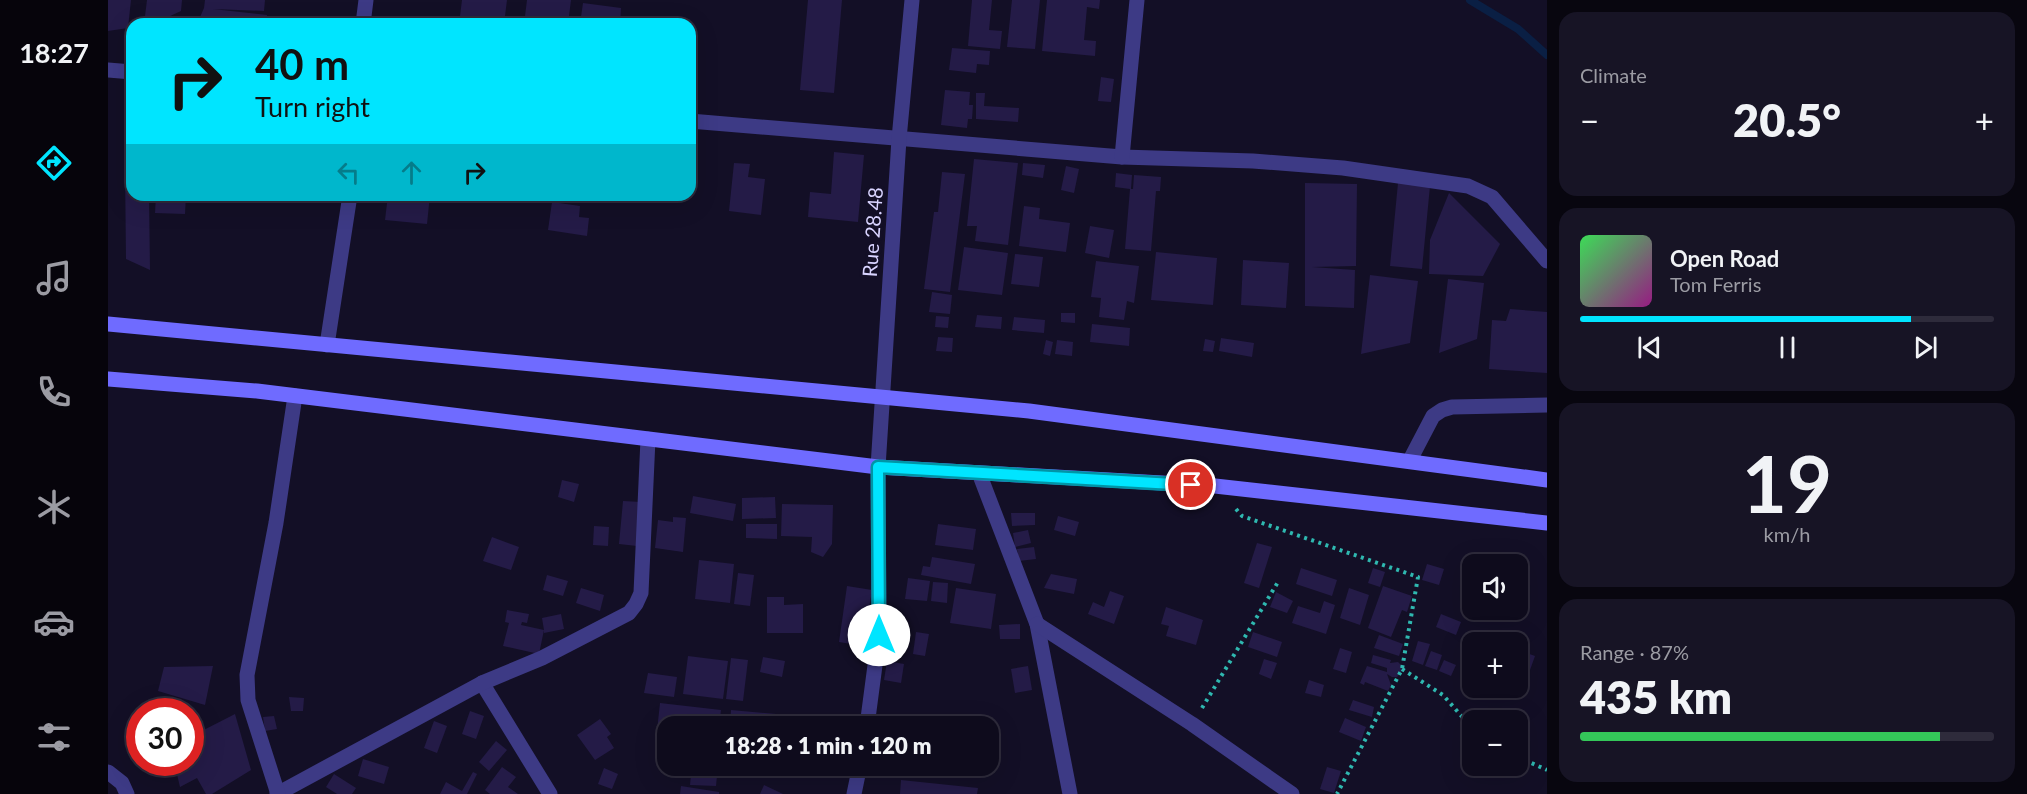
<!DOCTYPE html>
<html lang="en">
<head>
<meta charset="utf-8">
<style>
  :root { --surface:#0e0b1c; --page:#171425; --text:#f1f3f6; --muted:#9b9ba3; --line:#2e2b3b; --accent:#00e5ff }
  body { margin:0; font-family:Lato,sans-serif; background:var(--page); color:var(--text); height:100vh; display:flex; flex-direction:column; font-size:22px; white-space:nowrap }
  * { box-sizing:border-box; margin:0 }
  p { font-size:20px; color:var(--muted) }
  .icon { flex:none; width:33px; height:33px; fill:none; stroke:currentColor; stroke-width:2; stroke-linecap:round; stroke-linejoin:round }
  .map { position:relative; flex:1; overflow:hidden }
  .panel { display:flex; flex-direction:column; gap:12px; padding:12px; background:#08060f; width:480px }
  .panel>* { flex:none }
  .banner { position:absolute; left:18px; top:18px; width:570px; height:183px; border-radius:18px; box-shadow:0 6px 24px #0002,0 0 0 2px var(--line); background:#00e5ff; color:#111; overflow:hidden }
  .tools { position:absolute; left:1354px; top:554px; display:grid; gap:12px }
  .tools a { display:grid; place-items:center; width:66px; height:66px; border-radius:12px; background:var(--surface); box-shadow:0 6px 24px #0002,0 0 0 2px var(--line); font-size:30px }
  .speed { position:absolute; left:18px; top:698px; display:flex; gap:12px; font-size:30px; font-weight:700; text-align:center }
  .speed>* { display:grid; place-content:center; width:78px; height:78px; border-radius:50%; background:var(--surface); box-shadow:0 6px 24px #0002,0 0 0 2px var(--line); line-height:1 }
  .speed .limit { border:9px solid #d22; background:#fff; color:#111 }
  .pin { position:absolute; display:grid; place-items:center; width:51px; height:51px; color:#fff; margin:-26px; border:3px solid #fff; border-radius:50%; box-shadow:0 2px 6px #0007 }
  .me { position:absolute; width:66px; margin:-33px; rotate:0deg; stroke-linejoin:round; filter:drop-shadow(0 0 4px #0008) }
  .turn { display:flex; align-items:center; gap:21px; height:126px; padding:0 30px; font-size:27px }
  .turn .icon { width:78px; height:78px; stroke-width:2.5 }
  .turn b { display:block; font-size:42px; line-height:51px }
  .lanes { display:flex; align-items:center; height:57px; padding:0 30px; background:#0003; justify-content:center; gap:30px; direction:ltr }
  .lanes .off { opacity:.35 }
  .big { font-size:45px; font-weight:800; line-height:1.1 }
  .panel .widget { flex:1; display:flex; flex-direction:column; justify-content:center; gap:9px; min-width:0; padding:0 21px; border-radius:18px; background:var(--page) }
  .panel .dial { align-items:center; gap:0 }
  .dial b { font-size:78px; line-height:1 }
  .song { display:flex; align-items:center; gap:18px }
  .cover { width:72px; height:72px; border-radius:9px; background:linear-gradient(135deg,hsl(130 70% 55%),hsl(310 70% 35%)) }
  .played { height:6px; border-radius:3px; background:linear-gradient(90deg,var(--accent) 80%,var(--line) 80%) }
  .keys { display:flex; justify-content:space-around; direction:ltr }
  .heat { display:flex; justify-content:space-between; align-items:center; font-size:33px; direction:ltr }
  .charge { height:9px; border-radius:4px; background:linear-gradient(90deg,#34c759 87%,var(--line) 0) }
  .trip { position:absolute; left:549px; top:716px; width:342px; height:60px; border-radius:18px; background:var(--surface); box-shadow:0 6px 24px #0002,0 0 0 2px var(--line); font-weight:800; line-height:60px; text-align:center }
  main { display:flex; flex:1; min-height:0 }
  .menu { display:flex; flex-direction:column; width:108px; justify-content:space-around; align-items:center; background:#06040b; color:var(--muted) }
  .menu .icon { width:42px; height:42px }
  .menu .on { color:var(--accent) }
  .menu b { font-size:27px; color:var(--text) }
  .map>svg:first-child { display:block }
</style>
</head>
<body>
<main>
<nav class="menu">
<b>18:27</b>
<svg class="icon on" aria-label="directions" viewBox="0 0 24 24"><path d="M12 3l9 9-9 9-9-9zM9 14v-3h6M13 9l2 2-2 2"/></svg>
<svg class="icon" aria-label="music" viewBox="0 0 24 24"><path d="M9 18V5l10-2v13"/><circle cx="6" cy="18" r="3"/><circle cx="16" cy="16" r="3"/></svg>
<svg class="icon" aria-label="phone" viewBox="0 0 24 24"><path d="M5 4h4l2 5-3 2q2 4 5 5l2-3 5 2v4C11 20 4 13 5 4z"/></svg>
<svg class="icon" aria-label="climate" viewBox="0 0 24 24"><path d="M12 3v18M4 7l16 10M4 17L20 7"/></svg>
<svg class="icon" aria-label="car" viewBox="0 0 24 24"><path d="M5 17H2v-5l4-1 3-4h7l3 4 3 1v5h-3M9 17h6M6 11h13"/><circle cx="7" cy="17" r="2"/><circle cx="17" cy="17" r="2"/></svg>
<svg class="icon" aria-label="filters" viewBox="0 0 24 24"><path d="M4 7h16M4 17h16"/><circle cx="9" cy="7" r="2"/><circle cx="15" cy="17" r="2"/></svg>
</nav>
<div class="map">
<svg width="1439" height="794" viewBox="0 0 1439 794">
  <rect width="100%" height="100%" fill="#130f26"/>
  <g fill="none" stroke-linecap="round" stroke-linejoin="round">
    <!-- stream -->
    <polyline stroke="#0a1f44" stroke-width="8" points="1362,0 1410,29 1439,55"/>
  </g>
  <!-- building -->
  <g fill="#241b47">
    <polygon points="0,0 23,0 20,28 0,31"/>
    <polygon points="39,0 74,0 73,11 45,24 36,24"/>
    <polygon points="97,0 157,0 156,11 105,9 159,15 158,24 89,24 96,8"/>
    <polygon points="354,0 399,0 396,24 351,24"/>
    <polygon points="419,0 463,0 460,24 416,24"/>
    <polygon points="700,0 734,0 726,93 692,90"/>
    <polygon points="864,0 884,0 881,30 894,31 892,49 860,46"/>
    <polygon points="904,0 932,0 927,49 899,47"/>
    <polygon points="939,0 992,0 991,9 979,7 976,40 988,41 987,56 934,51"/>
    <polygon points="475,3 513,8 512,24 472,24"/>
    <polygon points="844,48 882,51 881,65 869,64 868,73 841,70"/>
    <polygon points="993,77 1006,79 1003,102 990,101"/>
    <polygon points="837,90 862,92 861,105 865,105 864,119 860,119 859,128 833,125"/>
    <polygon points="868,93 877,93 876,106 911,108 910,122 868,119"/>
    <polygon points="726,152 756,155 750,222 700,217 702,192 723,194"/>
    <polygon points="866,159 910,163 900,245 867,241 869,226 859,226"/>
    <polygon points="626,163 642,164 640,177 657,179 653,215 621,211"/>
    <polygon points="915,163 937,165 935,178 914,175"/>
    <polygon points="958,166 971,169 966,193 953,190"/>
    <polygon points="17,167 24,167 24,195 41,195 42,270 18,259"/>
    <polygon points="834,172 857,174 842,292 816,289 826,212 830,212"/>
    <polygon points="1008,173 1024,175 1023,189 1025,189 1026,175 1053,177 1052,191 1048,191 1043,251 1017,249 1022,189 1007,187"/>
    <polygon points="1197,183 1249,184 1248,266 1204,267 1247,270 1246,308 1197,306"/>
    <polygon points="1290,183 1322,186 1314,269 1282,266"/>
    <polygon points="1341,193 1392,244 1375,276 1321,274 1322,240"/>
    <polygon points="48,195 78,195 77,214 47,213"/>
    <polygon points="280,195 322,195 319,224 277,220"/>
    <polygon points="465,195 497,195 496,201 465,198"/>
    <polygon points="444,202 472,206 471,217 481,218 479,236 440,230"/>
    <polygon points="916,206 932,208 931,219 962,223 958,252 911,246"/>
    <polygon points="982,226 1006,230 1001,258 977,253"/>
    <polygon points="856,247 900,253 894,295 850,290"/>
    <polygon points="1048,252 1109,258 1105,305 1043,300"/>
    <polygon points="907,254 935,257 931,287 903,284"/>
    <polygon points="1135,260 1181,263 1178,308 1133,305"/>
    <polygon points="988,261 1031,266 1026,303 1019,301 1016,320 991,317 993,298 983,297"/>
    <polygon points="1262,275 1310,281 1302,343 1253,354"/>
    <polygon points="1340,279 1376,283 1369,339 1331,353"/>
    <polygon points="824,292 844,295 842,314 821,312"/>
    <polygon points="1402,309 1439,312 1439,373 1381,369 1384,320 1398,321"/>
    <polygon points="953,313 967,313 967,323 953,322"/>
    <polygon points="869,315 894,317 893,329 867,327"/>
    <polygon points="828,316 841,317 840,328 827,327"/>
    <polygon points="906,317 937,320 936,333 904,330"/>
    <polygon points="984,324 1022,328 1021,346 982,342"/>
    <polygon points="830,337 845,338 844,352 828,351"/>
    <polygon points="1113,338 1146,343 1144,357 1111,351"/>
    <polygon points="1097,339 1107,341 1105,352 1095,351"/>
    <polygon points="938,340 945,342 942,356 935,354"/>
    <polygon points="949,340 965,342 964,356 947,354"/>
    <polygon points="454,480 471,484 466,502 450,497"/>
    <polygon points="585,496 628,504 625,521 582,513"/>
    <polygon points="667,497 668,518 634,519 634,498"/>
    <polygon points="515,501 533,502 529,546 511,544"/>
    <polygon points="674,504 725,505 724,544 715,557 703,552 704,537 673,536"/>
    <polygon points="903,513 927,513 927,525 904,526"/>
    <polygon points="950,516 971,522 967,536 946,530"/>
    <polygon points="565,517 578,518 575,552 547,548 550,520 565,522"/>
    <polygon points="638,524 669,524 669,539 638,538"/>
    <polygon points="830,524 868,529 865,550 827,545"/>
    <polygon points="486,526 501,527 500,546 485,545"/>
    <polygon points="920,530 923,543 907,547 905,533"/>
    <polygon points="384,537 411,547 403,570 375,561"/>
    <polygon points="1149,543 1164,547 1151,588 1136,583"/>
    <polygon points="926,547 928,559 911,561 909,549"/>
    <polygon points="824,557 867,564 863,584 813,575 815,566 822,567"/>
    <polygon points="591,560 626,564 622,603 587,599"/>
    <polygon points="1319,564 1336,569 1331,585 1314,580"/>
    <polygon points="1193,568 1229,580 1224,596 1188,584"/>
    <polygon points="1265,568 1277,572 1272,587 1260,583"/>
    <polygon points="630,573 646,575 642,606 626,604"/>
    <polygon points="943,574 969,579 966,594 936,588"/>
    <polygon points="439,575 460,581 455,596 435,590"/>
    <polygon points="800,578 822,581 819,601 797,599"/>
    <polygon points="825,582 840,583 839,603 823,601"/>
    <polygon points="739,586 764,590 755,646 731,642"/>
    <polygon points="1275,586 1304,596 1299,612 1294,610 1283,637 1260,628"/>
    <polygon points="473,588 496,595 492,611 468,603"/>
    <polygon points="848,588 888,594 883,629 842,623"/>
    <polygon points="1241,588 1261,595 1252,625 1232,618"/>
    <polygon points="1002,591 1016,596 1006,624 980,614 985,602 996,607"/>
    <polygon points="1168,592 1185,601 1179,613 1162,607"/>
    <polygon points="659,597 676,597 676,605 695,604 695,633 659,633"/>
    <polygon points="1216,601 1227,605 1218,634 1184,623 1190,606 1212,613"/>
    <polygon points="1058,607 1095,620 1088,645 1058,636 1061,626 1053,624"/>
    <polygon points="399,610 421,614 419,623 414,622 413,625 436,630 434,618 453,614 456,629 436,633 436,630 431,654 395,646 401,623 397,622"/>
    <polygon points="1333,614 1353,622 1348,635 1328,627"/>
    <polygon points="912,624 912,639 892,639 891,625"/>
    <polygon points="808,632 821,634 817,656 805,654"/>
    <polygon points="1145,632 1174,642 1169,657 1140,647"/>
    <polygon points="1271,635 1295,644 1291,656 1266,648"/>
    <polygon points="1310,641 1322,644 1315,665 1304,661"/>
    <polygon points="1232,648 1244,652 1238,673 1225,669"/>
    <polygon points="1410,650 1427,656 1417,684 1410,682"/>
    <polygon points="1323,651 1334,655 1329,670 1317,666"/>
    <polygon points="1265,655 1283,660 1282,663 1290,662 1294,666 1294,671 1289,677 1284,677 1279,674 1283,685 1280,691 1257,682 1256,685 1252,683 1259,666 1279,672 1279,668 1263,663"/>
    <polygon points="580,656 620,661 615,699 575,694"/>
    <polygon points="655,657 677,661 674,677 652,672"/>
    <polygon points="623,658 640,660 635,701 618,699"/>
    <polygon points="1156,659 1169,663 1163,679 1151,674"/>
    <polygon points="1336,660 1348,665 1343,676 1331,671"/>
    <polygon points="779,661 796,664 793,683 776,680"/>
    <polygon points="105,666 97,705 50,691 56,667"/>
    <polygon points="920,666 924,690 907,693 903,669"/>
    <polygon points="540,673 569,677 566,697 536,693"/>
    <polygon points="1201,680 1216,685 1213,697 1197,693"/>
    <polygon points="181,697 196,698 195,711 183,711"/>
    <polygon points="1245,700 1266,707 1264,717 1241,710"/>
    <polygon points="552,703 613,710 611,726 560,726 560,742 548,740"/>
    <polygon points="623,710 691,716 690,726 622,726"/>
    <polygon points="362,711 376,716 368,739 354,734"/>
    <polygon points="127,714 143,770 104,794 98,794 89,778 72,787 66,762 82,762 82,737"/>
    <polygon points="166,716 169,729 157,731 155,717"/>
    <polygon points="1237,718 1258,727 1253,741 1231,732"/>
    <polygon points="492,719 503,734 499,737 506,748 487,760 469,735"/>
    <polygon points="326,721 339,726 329,753 316,748"/>
    <polygon points="388,741 399,750 381,771 371,762"/>
    <polygon points="255,759 281,767 276,784 250,776"/>
    <polygon points="584,765 610,765 608,786 582,785"/>
    <polygon points="394,767 408,777 400,787 410,794 382,794 377,790"/>
    <polygon points="1219,767 1233,771 1226,793 1212,789"/>
    <polygon points="496,768 510,774 504,789 490,784"/>
    <polygon points="365,772 369,774 359,794 332,794 338,782 354,791"/>
    <polygon points="226,774 248,788 244,794 229,794 218,787"/>
    <polygon points="793,780 870,788 869,794 792,794"/>
    <polygon points="656,785 675,794 652,794"/>
    <polygon points="573,786 611,792 611,794 572,794"/>
  </g>
  <g fill="none" stroke-linecap="round" stroke-linejoin="round">
    <!-- path -->
    <g stroke="#2fb8b0" stroke-width="4" stroke-dasharray="3 4.5" stroke-linecap="butt">
      <polyline points="1128,509 1134,516 1310,577 1294,669 1229,794"/>
      <polyline points="1294,669 1335,695 1365,729"/>
      <polyline points="1094,708 1170,582"/>
      <polyline points="1410,757 1439,770"/>
    </g>
    <!-- street -->
    <g stroke="#3d3a85" stroke-width="15">
      <polyline points="255,24 258,0"/>
      <polyline points="0,70 24,72"/>
      <polyline points="582,121 1014,157 1145,161 1235,168 1360,186 1384,197 1439,261"/>
      <polyline points="1014,157 1029,0"/>
      <polyline points="219,345 242,195"/>
      <polyline points="1302,460 1325,416 1334,410 1344,407 1439,405"/>
      <polyline points="871,473 929,624 962,794"/>
      <polyline points="929,624 1084,724 1184,794"/>
      <polyline points="374,683 442,794"/>
      <polyline points="759,726 771,635 770,467 791,139 804,0"/>
      <polyline points="0,772 14,783 19,794"/>
      <polyline points="169,794 374,683 434,658 521,613 528,604 533,593 540,439"/>
      <polyline points="170,794 140,700 139,675 168,523 187,396"/>
      <polyline points="746,794 752,765"/>
    </g>
    <!-- secondary -->
    <g stroke="#6f6bff" stroke-width="15">
      <polyline points="0,324 921,411 1439,480"/>
      <polyline points="0,379 149,391 770,467 1107,486 1439,523"/>
    </g>
  </g>
  <g fill="none" stroke-linecap="round" stroke-linejoin="round">
    <!-- route casing -->
    <g stroke="#0095a6" stroke-width="15">
      <polyline id="route" points="771,635 770,467 1083,485"/>
    </g>
    <!-- route -->
    <use href="#route" stroke="#00e5ff" stroke-width="10"/>
  </g>
  <g text-anchor="middle" dominant-baseline="central" stroke-width="6" stroke-linejoin="round" paint-order="stroke">
    <!-- street labels -->
    <g font-size="20" fill="#d9d4ff" stroke="#130f26">
      <text transform="translate(764 232) rotate(-86)">Rue 28.48</text>
    </g>
  </g>
</svg>
<div class="tools">
<a><svg class="icon" aria-label="sound" viewBox="0 0 24 24"><path d="M4 9h4l5-4v14l-5-4H4zM17 9q2 3 0 6"/></svg></a>
<a>+</a>
<a>−</a>
</div>
<div class="speed"><div class="limit">30</div></div>
<div class="pin" style="left:1083px;top:485px;background:#d93025"><svg class="icon" aria-label="arrive" viewBox="0 0 24 24"><path d="M6 21V4h12l-3 4 3 4H6"/></svg></div>
<svg class="me" style="left:771px;top:635px" viewBox="-20 -20 40 40"><circle r="19" fill="#fff"/><path d="M0-13L10 11 0 6-10 11z" fill="#00e5ff"/></svg>
<div class="trip">18:28 · 1 min · 120 m</div>
<div class="banner">
<div class="turn"><svg class="icon" aria-label="right" viewBox="0 0 24 24"><path d="M7 20v-9h11M14 6l5 5-5 5"/></svg><div><b>40 m</b>Turn right</div></div>
<div class="lanes"><svg class="icon off" aria-label="left" viewBox="0 0 24 24"><path d="M17 20v-9H6M10 6l-5 5 5 5"/></svg><svg class="icon off" aria-label="ahead" viewBox="0 0 24 24"><path d="M12 20V5M6 11l6-6 6 6"/></svg><svg class="icon" aria-label="right" viewBox="0 0 24 24"><path d="M7 20v-9h11M14 6l5 5-5 5"/></svg></div>
</div>
</div>
<section class="panel">
<div class="widget"><p>Climate</p>
<div class="heat"><a>−</a><b class="big">20.5°</b><a>+</a></div>
</div>
<div class="widget">
<div class="song"><i class="cover"></i><div><b>Open Road</b><p>Tom Ferris</p></div></div>
<div class="played"></div>
<div class="keys"><svg class="icon" aria-label="previous" viewBox="0 0 24 24"><path d="M18 5L8 12l10 7zM5 5v14"/></svg><svg class="icon" aria-label="pause" viewBox="0 0 24 24"><path d="M8 5v14M16 5v14"/></svg><svg class="icon" aria-label="next" viewBox="0 0 24 24"><path d="M6 5l10 7-10 7zM19 5v14"/></svg></div>
</div>
<div class="widget dial"><b>19</b><p>km/h</p></div>
<div class="widget"><p>Range · 87%</p><b class="big">435 km</b><div class="charge"></div></div>
</section>
</main>
</body>
</html>
